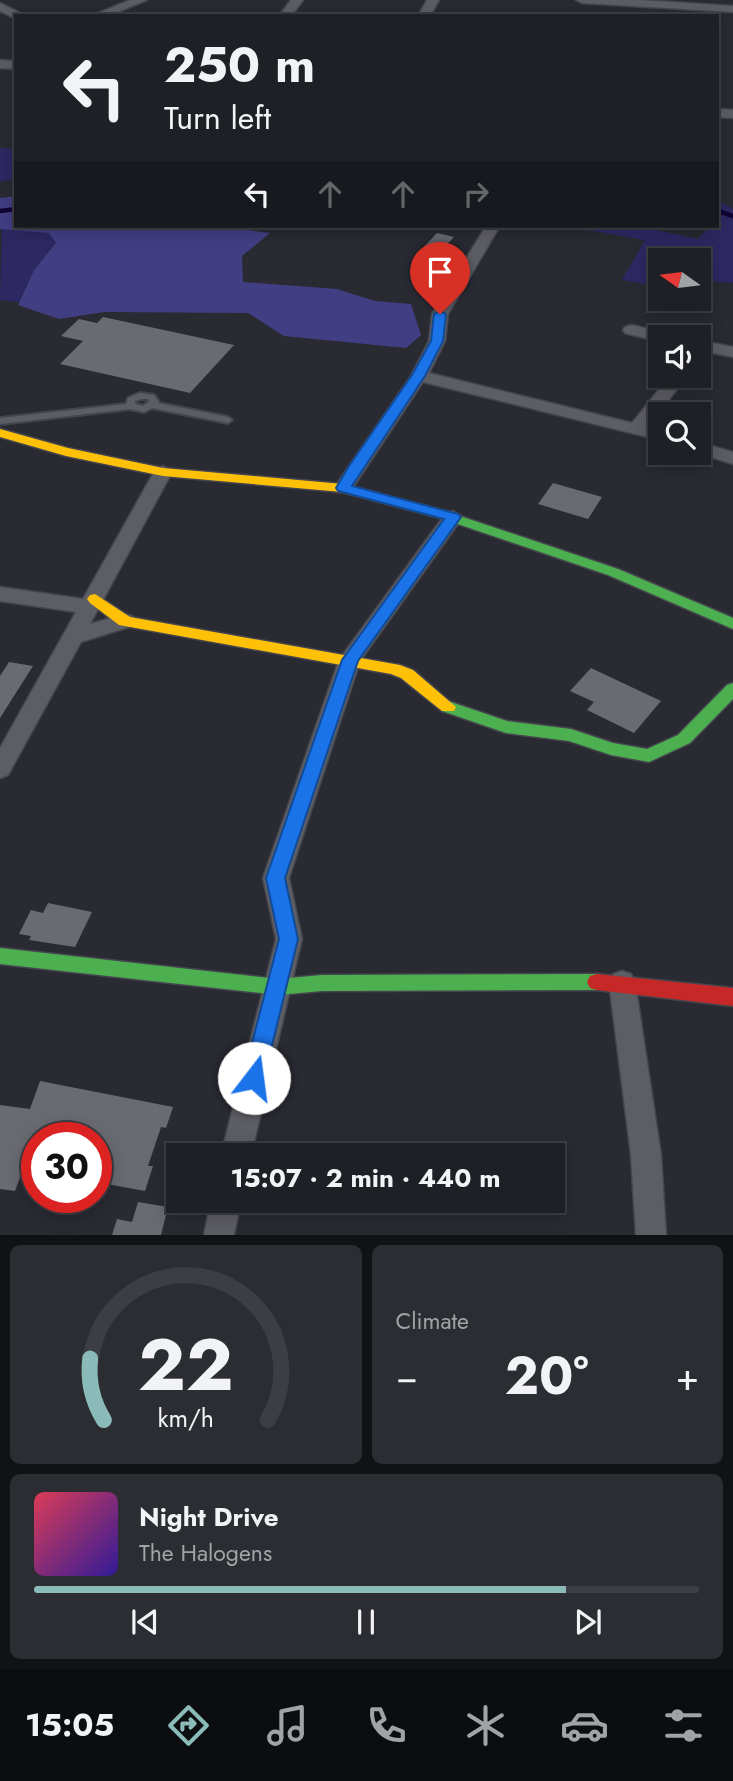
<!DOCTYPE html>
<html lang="en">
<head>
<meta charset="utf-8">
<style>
  :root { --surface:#1f2026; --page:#2c2d32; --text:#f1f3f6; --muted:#a1a3a7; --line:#3c3e43; --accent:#8bbbb9 }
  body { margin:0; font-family:Jost,sans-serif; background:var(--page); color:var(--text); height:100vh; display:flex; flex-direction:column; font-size:26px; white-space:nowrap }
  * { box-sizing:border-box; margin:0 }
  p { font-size:23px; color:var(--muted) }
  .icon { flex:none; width:38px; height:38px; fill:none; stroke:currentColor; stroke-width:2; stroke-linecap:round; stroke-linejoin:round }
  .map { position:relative; height:1235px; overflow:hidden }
  .panel { display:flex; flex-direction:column; gap:10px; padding:10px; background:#111215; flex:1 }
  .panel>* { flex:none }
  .top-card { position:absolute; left:14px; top:14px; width:705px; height:214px; border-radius:0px; box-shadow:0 4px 18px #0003,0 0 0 2px var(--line); background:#1f2026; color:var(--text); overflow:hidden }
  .needle { width:46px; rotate:284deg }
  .controls { position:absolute; left:648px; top:248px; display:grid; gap:14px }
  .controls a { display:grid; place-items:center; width:63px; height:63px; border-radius:0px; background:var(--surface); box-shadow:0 4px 18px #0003,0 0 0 2px var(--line); font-size:35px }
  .speed { position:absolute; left:21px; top:1122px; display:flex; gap:14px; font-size:35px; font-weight:700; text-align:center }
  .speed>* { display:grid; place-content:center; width:91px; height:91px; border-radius:50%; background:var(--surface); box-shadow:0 4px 18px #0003,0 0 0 2px var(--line); line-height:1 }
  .speed .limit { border:10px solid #d22; background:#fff; color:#111 }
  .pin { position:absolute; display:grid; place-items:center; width:60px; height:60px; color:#fff; margin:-72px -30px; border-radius:50% 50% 50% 0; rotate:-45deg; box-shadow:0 0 7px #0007 }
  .pin .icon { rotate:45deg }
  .me { position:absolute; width:77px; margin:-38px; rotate:15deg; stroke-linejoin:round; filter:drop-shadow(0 0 5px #0008) }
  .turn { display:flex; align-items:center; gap:24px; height:147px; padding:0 35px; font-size:32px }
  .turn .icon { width:91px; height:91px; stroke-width:2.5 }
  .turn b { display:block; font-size:49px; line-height:60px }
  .lanes { display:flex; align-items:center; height:66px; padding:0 35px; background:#0003; justify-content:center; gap:35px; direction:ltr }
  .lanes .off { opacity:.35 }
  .big { font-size:52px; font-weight:700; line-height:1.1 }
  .panel .card { flex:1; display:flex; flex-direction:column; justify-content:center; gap:10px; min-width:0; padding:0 24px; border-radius:10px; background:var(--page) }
  .panel .dial { align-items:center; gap:0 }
  .dial svg { height:182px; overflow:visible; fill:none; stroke:var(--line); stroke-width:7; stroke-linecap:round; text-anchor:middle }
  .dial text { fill:var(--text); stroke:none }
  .song { display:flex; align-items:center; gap:21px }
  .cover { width:84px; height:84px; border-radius:10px; background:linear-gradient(135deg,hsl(350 70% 55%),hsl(250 70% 35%)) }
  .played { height:7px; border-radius:4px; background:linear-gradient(90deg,var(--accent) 80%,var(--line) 80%) }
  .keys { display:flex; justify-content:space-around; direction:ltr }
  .heat { display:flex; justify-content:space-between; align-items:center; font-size:38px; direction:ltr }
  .panel .tiles { flex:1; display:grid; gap:10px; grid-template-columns:1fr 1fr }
  .card:last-child { grid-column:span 2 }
  .trip { position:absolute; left:166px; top:1143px; width:399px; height:70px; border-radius:0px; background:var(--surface); box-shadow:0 4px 18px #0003,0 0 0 2px var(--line); font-weight:700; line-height:70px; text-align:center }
  .menu { display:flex; height:112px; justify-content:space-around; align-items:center; background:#0c0d0f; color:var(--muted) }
  .menu .icon { width:49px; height:49px }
  .menu .on { color:var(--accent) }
  .menu b { font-size:32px; color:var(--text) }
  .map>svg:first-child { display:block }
</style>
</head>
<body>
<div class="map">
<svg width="733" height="1235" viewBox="0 0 733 1235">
  <rect width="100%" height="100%" fill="#292a32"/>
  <!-- green -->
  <g fill="#2d2862">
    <polygon points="0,148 16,149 16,179 0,182"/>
    <polygon points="718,200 733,209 733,283 698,280 698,261 660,261 660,287 622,280 645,240 564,226 637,226 698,239 710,226 718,226"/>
    <polygon points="2,229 49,233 56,243 34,270 19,302 0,300"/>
  </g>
  <!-- forest -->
  <polygon fill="#423e84" points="16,196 16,226 247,226 247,230 270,233 242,256 243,282 337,289 375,301 411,304 421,335 406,348 284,336 248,313 104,312 59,319 18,305 34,270 56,243 49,233 0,229 0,198"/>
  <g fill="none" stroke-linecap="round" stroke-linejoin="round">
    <!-- stream -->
    <g stroke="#0f0435" stroke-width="4.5">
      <polyline points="0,211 16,209"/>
      <polyline points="718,211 733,216"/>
    </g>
  </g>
  <!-- building -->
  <g fill="#6a6b72">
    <polygon points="437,233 454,237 439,253 422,249"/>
    <polygon points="103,317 234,345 190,393 60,364 83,341 61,336 79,319 97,323"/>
    <polygon points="553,483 602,497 588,519 538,504"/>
    <polygon points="9,662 33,666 0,718 0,676"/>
    <polygon points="591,668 661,701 634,733 587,710 594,702 570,691"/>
    <polygon points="48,903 92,912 75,947 29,940 31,936 19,934 31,910 43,913"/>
    <polygon points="40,1081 173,1107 166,1128 161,1127 148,1166 153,1166 145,1191 96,1182 96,1138 34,1139 15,1191 0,1189 0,1105 30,1109"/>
    <polygon points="138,1202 168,1207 161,1235 112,1235 117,1219 132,1222"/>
  </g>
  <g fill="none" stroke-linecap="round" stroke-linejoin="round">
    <!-- lane casing -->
    <g stroke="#45454d" stroke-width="4">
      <path id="lane" d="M140,393L154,395L159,402L158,403L228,417L232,420L228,423L152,408L144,412L130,409L0,424V418L126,404L128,398ZM141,399H148L150,401L143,406L135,404V401Z"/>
    </g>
    <!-- street casing -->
    <g stroke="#45454d" stroke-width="3">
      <g id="street">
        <polygon points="130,0 147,0 108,16 91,16"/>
        <polygon points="291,0 303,0 291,16 279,16"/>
        <polygon points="427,0 439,0 430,16 418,16"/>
        <polygon points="576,0 639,0 733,6 733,12 582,3"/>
        <polygon points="0,3 22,14 24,16 16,16 14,18 0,11"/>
        <polygon points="0,60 16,61 16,69 0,68"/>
        <polygon points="718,109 733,110 733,118 718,117"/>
        <polygon points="486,226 496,226 498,229 448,314 445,341 429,373 632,423 670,376 687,376 648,427 660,429 660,440 423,382 350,492 336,492 334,488 411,376 429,341 432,314"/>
        <polygon points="631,325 672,334 674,338 660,338 660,342 625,333 623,330 625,327"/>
        <polygon points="698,340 733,347 733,357 698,350"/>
        <polygon points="698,442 733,452 733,464 698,453"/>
        <polygon points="163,466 172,472 90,624 125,614 132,616 136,621 132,626 81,642 8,775 0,778 0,748 76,612 0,601 0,587 83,599 154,472"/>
        <polygon points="453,511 463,517 360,661 289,878 302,939 251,1155 221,1155 276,939 263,878 339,660 446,513"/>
        <polygon points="622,971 631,974 635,982 661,1155 666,1235 636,1235 631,1155 609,982 613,974"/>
        <polygon points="211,1200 241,1200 234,1235 204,1235"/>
      </g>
    </g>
    <!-- fast casing -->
    <g stroke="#45454d" stroke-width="3">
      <g id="fast">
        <polygon points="448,512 618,569 733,618 733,629 608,575 443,519 441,516"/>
        <polygon points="733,683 733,699 690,743 649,762 611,755 569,741 506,733 442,711 440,707 442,703 448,701 507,721 571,729 613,743 647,749 678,735 727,685"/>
        <polygon points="0,948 278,979 322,975 597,974 604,976 607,982 604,988 597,990 322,991 278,995 0,964"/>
      </g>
    </g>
    <!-- slow casing -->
    <g stroke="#45454d" stroke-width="3">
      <g id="slow">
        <polygon points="0,429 68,448 163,468 343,484 453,513 455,516 448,520 342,492 163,476 66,456 0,437"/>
        <polygon points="95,594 130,617 400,665 413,670 456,707 454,711 442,711 401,678 391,674 119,625 90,603 87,599 90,595"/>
      </g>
    </g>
    <!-- jam casing -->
    <g stroke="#45454d" stroke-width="3">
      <polygon id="jam" points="597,974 733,988 733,1006 597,990 590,988 587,982 590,976"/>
    </g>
    <!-- lane -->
    <use href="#lane" fill="#5d5e64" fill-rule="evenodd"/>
    <!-- street -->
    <use href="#street" fill="#5d5e64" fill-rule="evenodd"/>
    <!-- fast -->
    <use href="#fast" fill="#4caf50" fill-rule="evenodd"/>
    <!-- slow -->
    <use href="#slow" fill="#ffc107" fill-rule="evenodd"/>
    <!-- jam -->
    <use href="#jam" fill="#c62828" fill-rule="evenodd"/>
  </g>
  <!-- route -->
  <polygon fill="#1a73e8" stroke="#114b97" stroke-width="2" points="440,311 446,314 443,341 425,376 352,486 458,514 461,517 358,661 285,878 298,939 264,1078 261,1085 254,1087 246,1085 243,1078 279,939 266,878 342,660 444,519 338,491 336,488 349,466 412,375 431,341 434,314"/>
</svg>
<div class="controls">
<a><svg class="needle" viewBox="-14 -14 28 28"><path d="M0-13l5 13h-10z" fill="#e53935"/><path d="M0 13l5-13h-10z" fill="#a1a3a7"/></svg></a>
<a><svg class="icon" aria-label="sound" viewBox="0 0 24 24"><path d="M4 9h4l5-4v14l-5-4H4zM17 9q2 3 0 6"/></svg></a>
<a><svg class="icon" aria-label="search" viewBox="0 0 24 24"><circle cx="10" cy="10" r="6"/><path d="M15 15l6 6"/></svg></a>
</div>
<div class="speed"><div class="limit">30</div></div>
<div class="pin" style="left:440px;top:314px;background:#d93025"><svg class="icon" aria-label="arrive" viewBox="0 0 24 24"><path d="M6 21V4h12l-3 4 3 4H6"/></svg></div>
<svg class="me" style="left:254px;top:1078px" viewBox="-20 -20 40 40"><circle r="19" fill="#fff"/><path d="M0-13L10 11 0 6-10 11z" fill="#1a73e8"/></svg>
<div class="trip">15:07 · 2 min · 440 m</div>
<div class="top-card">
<div class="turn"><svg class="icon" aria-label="left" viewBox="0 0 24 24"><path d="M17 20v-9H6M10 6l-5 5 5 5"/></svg><div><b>250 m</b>Turn left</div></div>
<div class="lanes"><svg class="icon" aria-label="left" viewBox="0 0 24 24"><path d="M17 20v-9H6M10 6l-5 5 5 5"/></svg><svg class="icon off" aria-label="ahead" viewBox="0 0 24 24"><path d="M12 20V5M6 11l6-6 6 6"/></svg><svg class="icon off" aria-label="ahead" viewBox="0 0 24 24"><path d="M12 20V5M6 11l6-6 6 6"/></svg><svg class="icon off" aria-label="right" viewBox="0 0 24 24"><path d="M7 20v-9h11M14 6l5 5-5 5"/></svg></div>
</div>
</div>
<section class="panel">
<div class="tiles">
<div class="card dial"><svg viewBox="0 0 100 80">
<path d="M14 69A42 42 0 1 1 86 69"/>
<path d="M14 69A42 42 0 0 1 8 42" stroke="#8bbbb9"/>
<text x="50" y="56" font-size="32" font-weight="700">22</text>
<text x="50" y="72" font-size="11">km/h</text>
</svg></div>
<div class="card"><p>Climate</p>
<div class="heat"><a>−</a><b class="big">20°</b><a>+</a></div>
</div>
<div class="card">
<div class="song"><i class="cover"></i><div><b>Night Drive</b><p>The Halogens</p></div></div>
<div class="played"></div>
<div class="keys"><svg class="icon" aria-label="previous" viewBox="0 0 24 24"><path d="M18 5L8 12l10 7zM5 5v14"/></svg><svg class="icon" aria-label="pause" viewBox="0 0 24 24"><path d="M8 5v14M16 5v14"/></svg><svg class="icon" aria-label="next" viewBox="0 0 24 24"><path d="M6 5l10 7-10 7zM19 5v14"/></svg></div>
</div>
</div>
</section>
<nav class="menu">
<b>15:05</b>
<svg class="icon on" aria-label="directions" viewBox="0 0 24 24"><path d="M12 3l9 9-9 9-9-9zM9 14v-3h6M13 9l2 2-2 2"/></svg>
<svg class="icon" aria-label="music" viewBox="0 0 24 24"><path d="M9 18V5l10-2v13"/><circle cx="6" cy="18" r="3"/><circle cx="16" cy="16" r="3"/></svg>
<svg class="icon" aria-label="phone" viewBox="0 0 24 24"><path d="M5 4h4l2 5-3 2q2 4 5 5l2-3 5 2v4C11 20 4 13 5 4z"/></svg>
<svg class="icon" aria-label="climate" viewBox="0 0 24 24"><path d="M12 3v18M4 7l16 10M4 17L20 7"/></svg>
<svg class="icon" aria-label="car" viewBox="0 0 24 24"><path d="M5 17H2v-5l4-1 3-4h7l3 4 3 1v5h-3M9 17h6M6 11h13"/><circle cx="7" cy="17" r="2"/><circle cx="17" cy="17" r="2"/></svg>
<svg class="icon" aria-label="filters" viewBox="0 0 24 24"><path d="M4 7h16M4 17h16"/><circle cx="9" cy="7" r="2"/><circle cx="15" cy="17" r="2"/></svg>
</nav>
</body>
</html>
